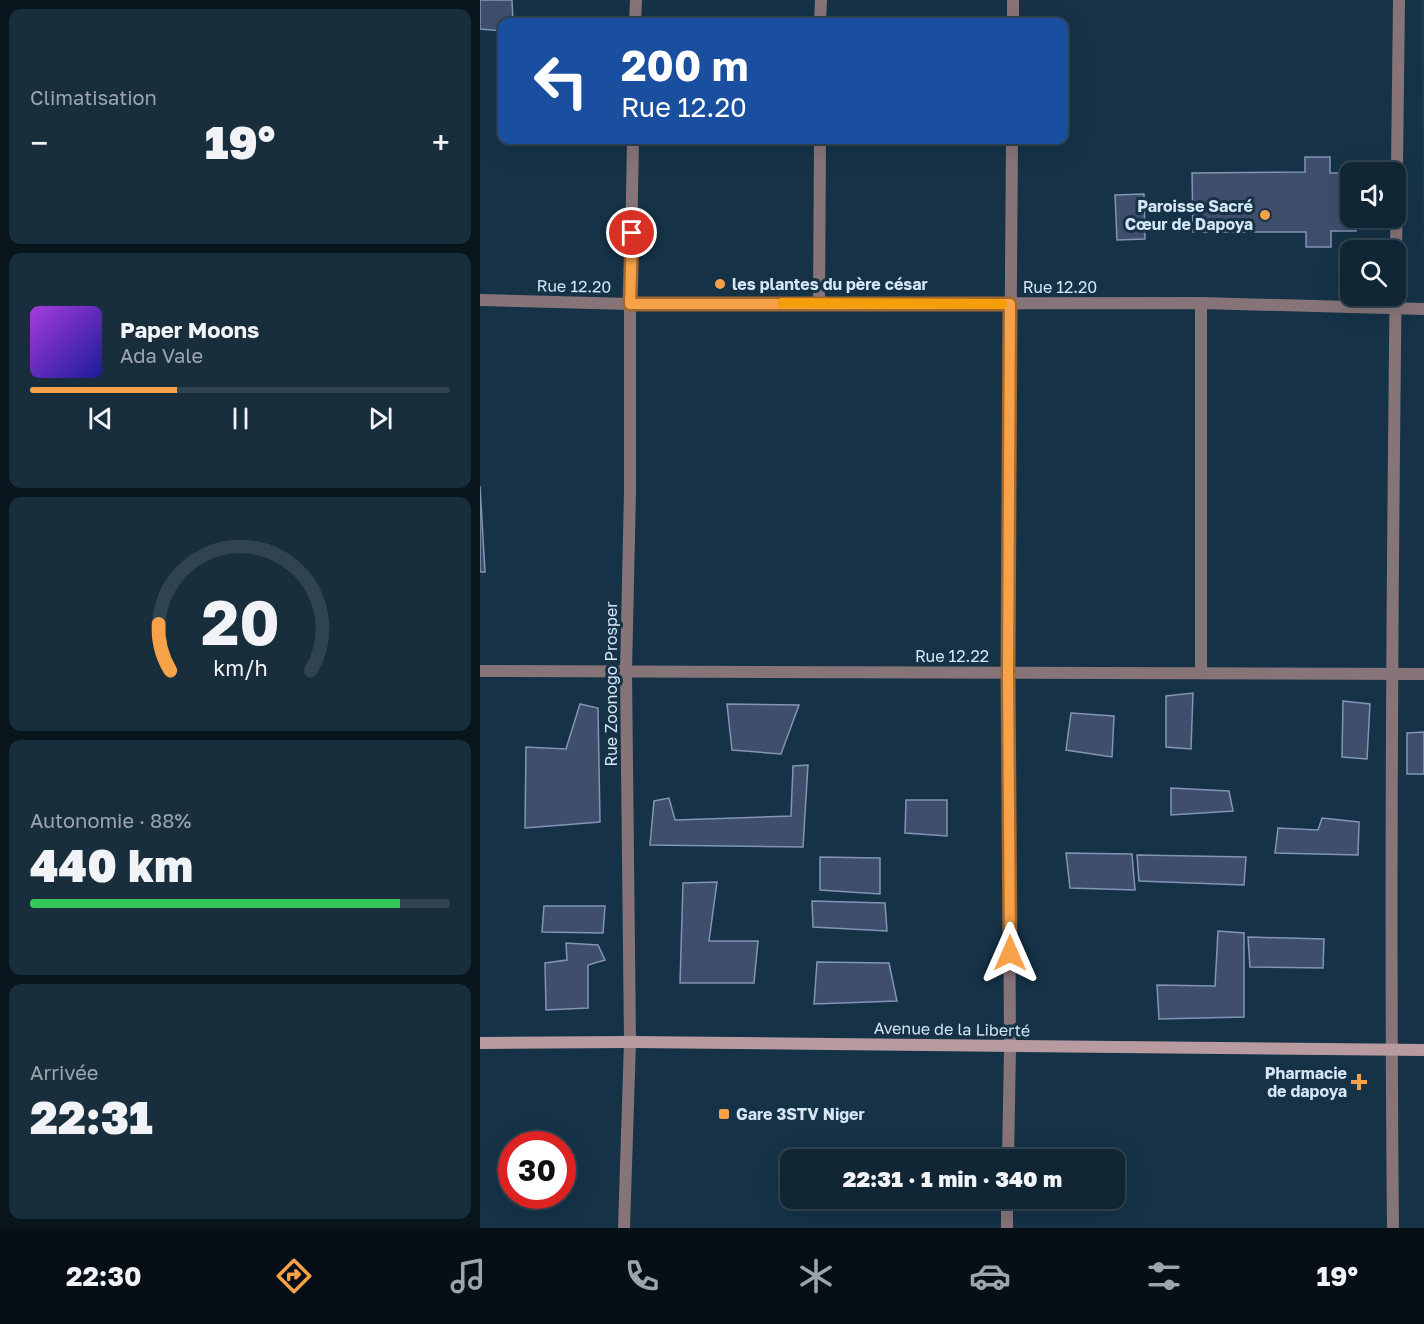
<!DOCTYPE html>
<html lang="fr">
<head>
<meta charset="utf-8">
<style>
  :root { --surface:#102635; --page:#192e3d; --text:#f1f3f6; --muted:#9ca5ad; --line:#304350; --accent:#f7a149 }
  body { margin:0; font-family:"Golos Text",sans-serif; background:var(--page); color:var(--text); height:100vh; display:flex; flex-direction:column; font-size:22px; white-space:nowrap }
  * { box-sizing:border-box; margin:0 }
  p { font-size:20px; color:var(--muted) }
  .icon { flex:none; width:33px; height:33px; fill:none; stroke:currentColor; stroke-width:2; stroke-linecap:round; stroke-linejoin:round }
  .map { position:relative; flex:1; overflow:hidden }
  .details { display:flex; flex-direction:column; gap:9px; padding:9px; background:#09151d; width:480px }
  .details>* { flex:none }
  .guide { position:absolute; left:18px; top:18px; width:570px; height:126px; border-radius:12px; box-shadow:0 6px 24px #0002,0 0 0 2px var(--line); background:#1a4fa0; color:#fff; overflow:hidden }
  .tools { position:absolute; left:860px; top:162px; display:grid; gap:12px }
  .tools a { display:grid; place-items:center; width:66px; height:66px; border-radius:12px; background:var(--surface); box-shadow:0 6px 24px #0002,0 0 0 2px var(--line); font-size:30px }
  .speed { position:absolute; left:18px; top:1131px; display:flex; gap:12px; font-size:30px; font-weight:700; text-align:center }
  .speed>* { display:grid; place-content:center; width:78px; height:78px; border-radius:50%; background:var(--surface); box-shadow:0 6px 24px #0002,0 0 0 2px var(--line); line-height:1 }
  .speed .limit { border:9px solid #d22; background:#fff; color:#111 }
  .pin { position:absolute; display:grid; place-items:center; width:51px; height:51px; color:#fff; margin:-26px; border:3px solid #fff; border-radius:50%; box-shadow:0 2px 6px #0007 }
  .me { position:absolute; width:66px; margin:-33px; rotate:0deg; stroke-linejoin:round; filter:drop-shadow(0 0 4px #0008) }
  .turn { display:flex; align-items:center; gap:21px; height:126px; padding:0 24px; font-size:27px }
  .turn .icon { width:78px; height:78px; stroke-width:2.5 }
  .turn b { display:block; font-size:42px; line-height:51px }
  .big { font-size:45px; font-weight:800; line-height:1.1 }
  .details .widget { flex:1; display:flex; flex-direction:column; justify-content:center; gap:9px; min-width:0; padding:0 21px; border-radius:12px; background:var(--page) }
  .details .dial { align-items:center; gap:0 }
  .dial svg { height:156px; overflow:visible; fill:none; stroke:var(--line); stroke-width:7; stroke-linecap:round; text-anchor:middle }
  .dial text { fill:var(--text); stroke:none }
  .song { display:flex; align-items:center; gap:18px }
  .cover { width:72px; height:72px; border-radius:9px; background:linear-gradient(135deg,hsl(280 70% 55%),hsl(240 70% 35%)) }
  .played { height:6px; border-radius:3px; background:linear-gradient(90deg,var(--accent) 35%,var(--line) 35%) }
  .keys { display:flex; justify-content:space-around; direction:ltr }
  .heat { display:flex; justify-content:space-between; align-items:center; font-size:33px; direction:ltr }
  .charge { height:9px; border-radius:4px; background:linear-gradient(90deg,#34c759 88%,var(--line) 0) }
  .trip { position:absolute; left:300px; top:1149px; width:345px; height:60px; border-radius:12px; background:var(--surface); box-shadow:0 6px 24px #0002,0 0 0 2px var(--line); font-weight:800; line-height:60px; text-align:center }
  .menu { display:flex; height:96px; justify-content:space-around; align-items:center; background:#060f15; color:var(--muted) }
  .menu .icon { width:42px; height:42px }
  .menu .selected { color:var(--accent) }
  .menu b { font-size:27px; color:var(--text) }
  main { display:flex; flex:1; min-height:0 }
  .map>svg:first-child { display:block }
</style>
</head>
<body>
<main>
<section class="details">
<div class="widget"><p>Climatisation</p>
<div class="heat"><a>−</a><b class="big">19°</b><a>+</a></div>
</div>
<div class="widget">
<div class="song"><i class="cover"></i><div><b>Paper Moons</b><p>Ada Vale</p></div></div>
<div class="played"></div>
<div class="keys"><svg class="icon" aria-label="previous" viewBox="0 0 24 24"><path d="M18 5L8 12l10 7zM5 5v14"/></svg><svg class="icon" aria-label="pause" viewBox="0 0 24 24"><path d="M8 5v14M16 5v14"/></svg><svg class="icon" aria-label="next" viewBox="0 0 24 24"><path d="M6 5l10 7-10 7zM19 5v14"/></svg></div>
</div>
<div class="widget dial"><svg viewBox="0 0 100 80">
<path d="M14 69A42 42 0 1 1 86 69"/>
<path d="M14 69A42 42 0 0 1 8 45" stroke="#f7a149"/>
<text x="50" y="56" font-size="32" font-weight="700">20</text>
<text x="50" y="72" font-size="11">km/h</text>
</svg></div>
<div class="widget"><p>Autonomie · 88%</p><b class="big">440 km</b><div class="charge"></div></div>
<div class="widget"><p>Arrivée</p><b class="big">22:31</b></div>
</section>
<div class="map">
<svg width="944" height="1228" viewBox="0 0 944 1228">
  <rect width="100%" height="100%" fill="#153247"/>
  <!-- built -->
  <polygon fill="#193d57" points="941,0 944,0 944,279"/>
  <!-- building -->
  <g fill="#3f4e6b" stroke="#8394b5" stroke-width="1.5">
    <polygon points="0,0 32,0 33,22 22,22 22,31 0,29"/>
    <polygon points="825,157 850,157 850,173 870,173 870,218 876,218 876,231 851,231 851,247 826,247 826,232 713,232 712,173 825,172"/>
    <polygon points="664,194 665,239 637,240 635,195"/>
    <polygon points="0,486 5,572 0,572"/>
    <polygon points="713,693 711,749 686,747 686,696"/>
    <polygon points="863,701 890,704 887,759 862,757"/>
    <polygon points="100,704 118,708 120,822 45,828 46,747 86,749"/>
    <polygon points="247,704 319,705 301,754 252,750"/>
    <polygon points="591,713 634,716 632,757 586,750"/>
    <polygon points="944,732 944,774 927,774 927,733"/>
    <polygon points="328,765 323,847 170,845 174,801 189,798 195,820 311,816 313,766"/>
    <polygon points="691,788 749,791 753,811 691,815"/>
    <polygon points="426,800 467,800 467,836 425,833"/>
    <polygon points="842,818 879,822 878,855 795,853 798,828 838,830"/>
    <polygon points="586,853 652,854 655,890 590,888"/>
    <polygon points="657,855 766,857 764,885 659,881"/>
    <polygon points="340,857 400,858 400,894 340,890"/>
    <polygon points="237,882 229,941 278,941 274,983 200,983 203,883"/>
    <polygon points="332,901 405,903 407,931 333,927"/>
    <polygon points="64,906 125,906 123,933 62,932"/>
    <polygon points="738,931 764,933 764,1017 679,1019 677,985 735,986"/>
    <polygon points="768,937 844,939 843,968 770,967"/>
    <polygon points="86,943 118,945 125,960 108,965 108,1008 66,1010 65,963 87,960"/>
    <polygon points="337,962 409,963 417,1001 334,1004"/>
  </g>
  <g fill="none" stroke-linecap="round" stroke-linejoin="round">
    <!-- street -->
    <g stroke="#867478" stroke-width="12">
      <polyline points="155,22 156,0"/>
      <polyline points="340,22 341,0"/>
      <polyline points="533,22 533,0"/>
      <polyline points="0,300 150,304 721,303 944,309"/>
      <polyline points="339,303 340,140"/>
      <polyline points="721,303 721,673"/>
      <polyline points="0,671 944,674"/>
      <polyline points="528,1160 530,1047 528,673 532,140"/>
      <polyline points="144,1228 150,1042 146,672 150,491 150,304 153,140"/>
      <polyline points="527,1228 527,1198"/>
      <path d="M913,1228C909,819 914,409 919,0"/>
    </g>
    <!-- secondary -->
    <polyline stroke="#b89ba1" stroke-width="12" points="0,1043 150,1042 944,1050"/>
  </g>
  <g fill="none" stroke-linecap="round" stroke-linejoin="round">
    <!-- route casing -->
    <g stroke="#a1692f" stroke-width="15">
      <polyline id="route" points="152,233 150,304 530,304 528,673 530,953"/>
    </g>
    <!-- route -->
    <use href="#route" stroke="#f7a149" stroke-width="10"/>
    <!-- slow -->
    <polyline stroke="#f59e0b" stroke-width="10" points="302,303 522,304"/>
  </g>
  <!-- markers -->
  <g fill="#f7a149" stroke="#153247" stroke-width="2">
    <circle cx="785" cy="215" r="6"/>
    <circle cx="240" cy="284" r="6"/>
    <path d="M876 1073h6v6h6v6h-6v6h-6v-6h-6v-6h6z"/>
    <rect x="238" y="1108" width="12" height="12" rx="3"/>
  </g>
  <g text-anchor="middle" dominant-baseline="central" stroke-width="6" stroke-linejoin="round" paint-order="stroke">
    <!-- poi labels -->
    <g font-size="16" font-weight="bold" fill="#d5e6f4" stroke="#153247" text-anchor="end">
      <text x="773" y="206">Paroisse Sacré<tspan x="773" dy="18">Cœur de Dapoya</tspan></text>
      <text x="252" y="284" text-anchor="start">les plantes du père césar</text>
      <text x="867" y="1073">Pharmacie<tspan x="867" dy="18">de dapoya</tspan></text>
      <text x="256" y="1114" text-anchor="start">Gare 3STV Niger</text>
    </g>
    <!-- street labels -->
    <g font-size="16" fill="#d5e6f4" stroke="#153247">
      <text transform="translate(94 286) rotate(1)">Rue 12.20</text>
      <text x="580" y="287">Rue 12.20</text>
      <text x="472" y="656">Rue 12.22</text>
      <text transform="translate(131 684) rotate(-90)">Rue Zoonogo Prosper</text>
      <text transform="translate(472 1029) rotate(1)">Avenue de la Liberté</text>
    </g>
  </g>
</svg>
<div class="tools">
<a><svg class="icon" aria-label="sound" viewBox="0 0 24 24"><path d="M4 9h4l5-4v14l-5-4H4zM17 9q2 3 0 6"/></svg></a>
<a><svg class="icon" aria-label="search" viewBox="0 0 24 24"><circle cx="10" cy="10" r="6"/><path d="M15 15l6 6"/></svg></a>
</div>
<div class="speed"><div class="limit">30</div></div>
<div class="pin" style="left:152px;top:233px;background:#d93025"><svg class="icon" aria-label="arrive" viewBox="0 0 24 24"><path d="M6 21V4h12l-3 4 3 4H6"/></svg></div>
<svg class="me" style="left:530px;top:953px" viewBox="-20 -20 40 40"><path d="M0-17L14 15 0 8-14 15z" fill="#f7a149" stroke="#fff" stroke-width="4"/></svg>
<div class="trip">22:31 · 1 min · 340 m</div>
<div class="guide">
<div class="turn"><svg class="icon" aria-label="left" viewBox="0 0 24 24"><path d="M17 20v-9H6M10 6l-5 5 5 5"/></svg><div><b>200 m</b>Rue 12.20</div></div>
</div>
</div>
</main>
<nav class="menu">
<b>22:30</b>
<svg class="icon selected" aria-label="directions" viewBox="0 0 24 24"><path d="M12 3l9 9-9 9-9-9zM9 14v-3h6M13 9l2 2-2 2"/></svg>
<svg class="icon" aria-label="music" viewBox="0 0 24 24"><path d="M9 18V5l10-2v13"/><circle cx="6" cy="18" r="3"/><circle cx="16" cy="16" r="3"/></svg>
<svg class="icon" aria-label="phone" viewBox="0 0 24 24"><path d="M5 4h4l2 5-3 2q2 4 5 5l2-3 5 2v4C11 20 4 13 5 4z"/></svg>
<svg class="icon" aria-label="climate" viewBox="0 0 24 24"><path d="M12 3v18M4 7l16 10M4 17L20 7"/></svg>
<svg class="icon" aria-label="car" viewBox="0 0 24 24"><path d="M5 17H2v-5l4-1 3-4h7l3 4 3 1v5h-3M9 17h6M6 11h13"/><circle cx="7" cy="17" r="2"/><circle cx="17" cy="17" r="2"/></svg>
<svg class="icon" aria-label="filters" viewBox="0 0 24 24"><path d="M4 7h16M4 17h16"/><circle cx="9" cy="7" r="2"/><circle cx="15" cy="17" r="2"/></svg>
<b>19°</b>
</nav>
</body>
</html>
